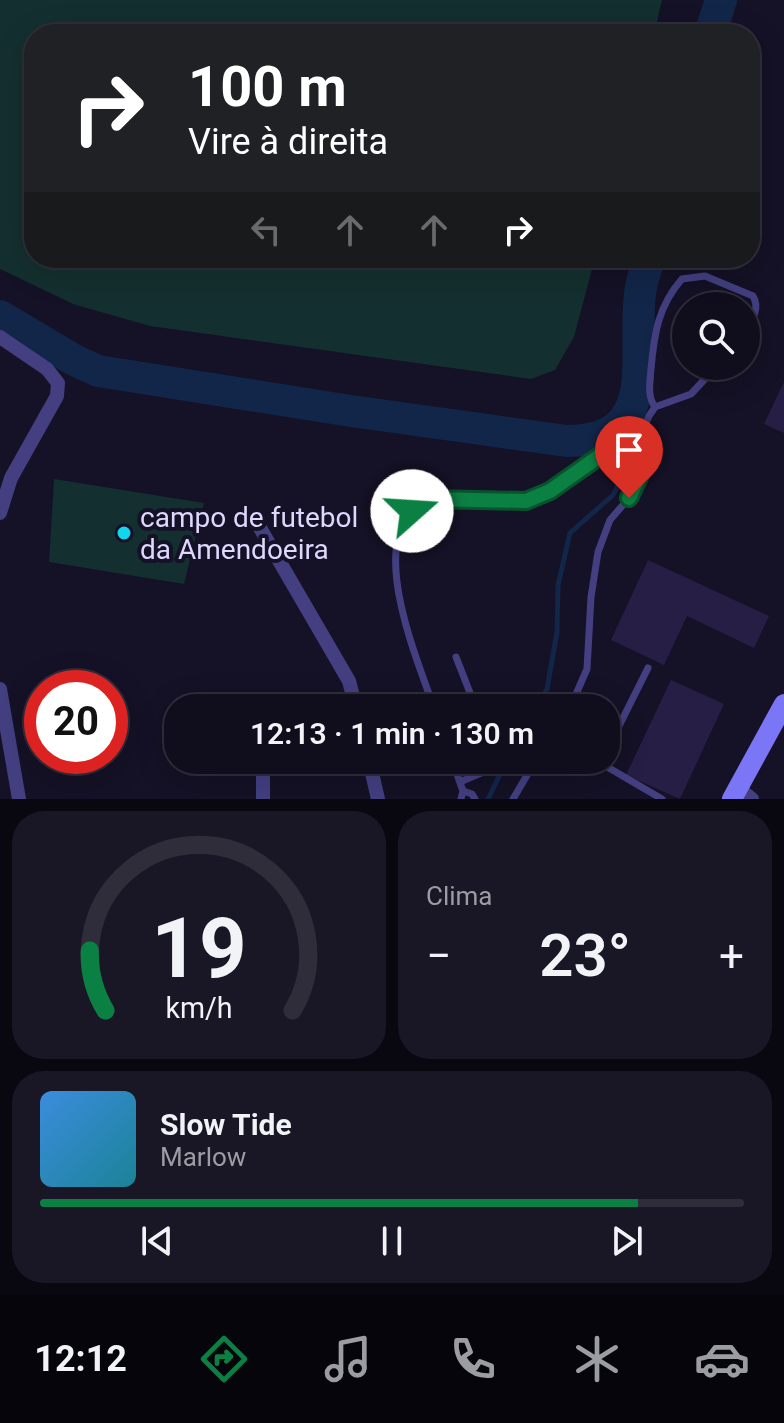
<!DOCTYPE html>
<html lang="pt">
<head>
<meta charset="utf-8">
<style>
  :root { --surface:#100d1c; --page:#191625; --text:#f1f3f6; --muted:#9c9ca3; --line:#302d3b; --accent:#0b8043 }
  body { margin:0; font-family:Roboto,sans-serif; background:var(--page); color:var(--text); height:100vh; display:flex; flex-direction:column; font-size:30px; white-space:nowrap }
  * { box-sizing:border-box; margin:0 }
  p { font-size:26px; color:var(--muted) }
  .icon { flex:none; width:44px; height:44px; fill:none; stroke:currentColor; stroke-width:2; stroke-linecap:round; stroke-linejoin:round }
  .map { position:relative; height:799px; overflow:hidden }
  .details { display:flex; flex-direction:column; gap:12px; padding:12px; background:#09070f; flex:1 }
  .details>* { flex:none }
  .guide { position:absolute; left:24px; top:24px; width:736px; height:244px; border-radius:32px; box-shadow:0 8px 32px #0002,0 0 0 2px var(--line); background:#202124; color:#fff; overflow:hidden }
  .controls { position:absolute; left:672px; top:292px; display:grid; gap:16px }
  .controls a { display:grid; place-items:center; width:88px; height:88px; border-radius:50%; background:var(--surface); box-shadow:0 8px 32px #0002,0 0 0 2px var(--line); font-size:40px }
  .speed { position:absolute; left:24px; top:670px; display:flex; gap:16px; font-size:40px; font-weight:700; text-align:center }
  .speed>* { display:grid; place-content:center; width:104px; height:104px; border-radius:50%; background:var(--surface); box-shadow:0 8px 32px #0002,0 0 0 2px var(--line); line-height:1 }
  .speed .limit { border:12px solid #d22; background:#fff; color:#111 }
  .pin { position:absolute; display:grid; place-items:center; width:68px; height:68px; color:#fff; margin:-82px -34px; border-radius:50% 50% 50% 0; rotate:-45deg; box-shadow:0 0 8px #0007 }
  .pin .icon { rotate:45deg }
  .me { position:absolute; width:88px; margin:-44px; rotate:71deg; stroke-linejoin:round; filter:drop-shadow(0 0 6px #0008) }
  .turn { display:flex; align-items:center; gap:28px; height:168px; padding:0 32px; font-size:36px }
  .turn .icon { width:104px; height:104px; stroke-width:2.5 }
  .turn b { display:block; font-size:56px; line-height:68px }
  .lanes { display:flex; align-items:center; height:76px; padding:0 32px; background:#0003; justify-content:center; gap:40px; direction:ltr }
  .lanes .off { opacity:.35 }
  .big { font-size:60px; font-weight:600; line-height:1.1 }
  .details .card { flex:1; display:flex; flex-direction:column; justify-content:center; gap:12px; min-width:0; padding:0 28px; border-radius:32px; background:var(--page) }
  .details .dial { align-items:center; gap:0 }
  .dial svg { height:208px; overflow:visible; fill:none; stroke:var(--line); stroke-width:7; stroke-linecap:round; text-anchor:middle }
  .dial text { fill:var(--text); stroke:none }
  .song { display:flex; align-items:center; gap:24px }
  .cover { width:96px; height:96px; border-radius:12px; background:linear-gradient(135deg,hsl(210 70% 55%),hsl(190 70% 35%)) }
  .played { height:8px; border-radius:4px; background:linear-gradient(90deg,var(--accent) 85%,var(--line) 85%) }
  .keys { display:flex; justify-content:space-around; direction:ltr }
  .heat { display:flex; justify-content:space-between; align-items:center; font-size:44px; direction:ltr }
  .details .tiles { flex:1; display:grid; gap:12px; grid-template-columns:1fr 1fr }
  .card:last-child { grid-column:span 2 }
  .trip { position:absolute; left:164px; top:694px; width:456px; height:80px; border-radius:32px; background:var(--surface); box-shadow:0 8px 32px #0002,0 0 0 2px var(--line); font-weight:600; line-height:80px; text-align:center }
  .tab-bar { display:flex; height:128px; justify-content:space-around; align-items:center; background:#06050b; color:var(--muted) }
  .tab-bar .icon { width:56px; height:56px }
  .tab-bar .active { color:var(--accent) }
  .tab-bar b { font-size:36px; color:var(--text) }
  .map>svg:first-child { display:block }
</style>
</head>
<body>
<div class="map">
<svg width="784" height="799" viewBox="0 0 784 799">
  <rect width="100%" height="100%" fill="#151126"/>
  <!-- green -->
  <g fill="#142f2f">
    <polygon points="0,0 662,0 654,34 34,34 34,258 595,258 574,337 555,370 531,379 150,326 73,304 0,269"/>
    <polygon points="54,479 204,503 184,584 49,562"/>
  </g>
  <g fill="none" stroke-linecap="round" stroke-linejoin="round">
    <!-- stream -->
    <g stroke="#122649" stroke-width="5">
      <polyline points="537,708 547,689 557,632 558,585 570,533 613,495 621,480 621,455"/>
      <polyline points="488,799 507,760"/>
    </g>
    <!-- river -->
    <g stroke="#122649" stroke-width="32">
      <polyline points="710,34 721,0"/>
      <path d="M0,316L74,360L98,371L351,411L567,441C662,441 632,356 640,294C641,282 646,270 649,258"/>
    </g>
  </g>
  <!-- building -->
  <g fill="#271e45">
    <polygon points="784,382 784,433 764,424"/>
    <polygon points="648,560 769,616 754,648 687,616 664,665 611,640"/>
    <polygon points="671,680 724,704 680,799 626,775"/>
  </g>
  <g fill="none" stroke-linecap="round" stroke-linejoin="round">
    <!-- service -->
    <g stroke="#433f81" stroke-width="7">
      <path d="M655,407C647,396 650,383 651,369C654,335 658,306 682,279L705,276L753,296C760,308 753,319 746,329"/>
      <polyline points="456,657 476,708"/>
      <path d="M434,708C417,658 358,524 432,499L526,501L550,491L608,450L645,434"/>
      <polyline points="570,708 587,669 591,597 598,552 610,520 629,498 641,473 645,425 649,416 655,407 691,394 717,366"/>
      <polyline points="606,752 648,668"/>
      <polyline points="452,760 463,791"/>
      <polyline points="604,760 609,768 662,799"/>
      <polyline points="460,782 481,773 489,760"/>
      <polyline points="461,799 463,791 472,794 475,799"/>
      <polyline points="513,799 536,760"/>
    </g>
    <!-- minor -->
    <g stroke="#433f81" stroke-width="14">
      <polyline points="0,337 47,369 58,383 57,396 11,478 0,513"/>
      <polyline points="256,521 349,681 356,708"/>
      <polyline points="0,689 19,799"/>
      <polyline points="263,760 263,799"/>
      <polyline points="369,760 378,799"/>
      <polyline points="738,788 752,799"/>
    </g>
    <!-- secondary -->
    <polyline stroke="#7b76f6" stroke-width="20" points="732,799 784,704"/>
  </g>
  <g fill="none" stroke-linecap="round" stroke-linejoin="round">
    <!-- route casing -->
    <g stroke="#07532c" stroke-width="20">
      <polyline id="route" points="412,511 421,503 432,499 526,501 550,491 608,450 645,434 641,473 629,498"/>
    </g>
    <!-- route -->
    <use href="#route" stroke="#0b8043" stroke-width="14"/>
  </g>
  <!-- markers -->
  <circle fill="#11d6ef" stroke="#151126" stroke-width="3" cx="124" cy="533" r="8"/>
  <g text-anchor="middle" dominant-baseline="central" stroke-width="8" stroke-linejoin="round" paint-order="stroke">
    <!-- poi labels -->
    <g font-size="28" fill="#ddd8fc" stroke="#151126" text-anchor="start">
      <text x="140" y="517">campo de futebol<tspan x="140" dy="32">da Amendoeira</tspan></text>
    </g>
  </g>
</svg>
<div class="controls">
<a><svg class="icon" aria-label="search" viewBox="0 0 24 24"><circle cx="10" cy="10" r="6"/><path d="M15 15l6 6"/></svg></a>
</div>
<div class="speed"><div class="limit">20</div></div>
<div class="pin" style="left:629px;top:498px;background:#d93025"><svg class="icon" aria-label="arrive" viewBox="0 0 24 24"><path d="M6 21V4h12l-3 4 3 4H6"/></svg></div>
<svg class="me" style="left:412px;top:511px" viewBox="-20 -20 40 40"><circle r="19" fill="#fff"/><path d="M0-13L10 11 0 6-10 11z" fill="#0b8043"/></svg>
<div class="trip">12:13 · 1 min · 130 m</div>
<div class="guide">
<div class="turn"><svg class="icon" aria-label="right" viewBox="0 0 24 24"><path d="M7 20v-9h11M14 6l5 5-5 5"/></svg><div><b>100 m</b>Vire à direita</div></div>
<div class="lanes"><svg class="icon off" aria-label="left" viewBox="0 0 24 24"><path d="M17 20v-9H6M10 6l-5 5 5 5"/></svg><svg class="icon off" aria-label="ahead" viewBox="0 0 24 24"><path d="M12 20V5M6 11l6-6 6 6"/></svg><svg class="icon off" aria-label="ahead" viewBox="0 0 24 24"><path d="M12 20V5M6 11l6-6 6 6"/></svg><svg class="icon" aria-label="right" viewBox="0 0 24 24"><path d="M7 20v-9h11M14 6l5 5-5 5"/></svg></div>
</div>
</div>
<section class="details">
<div class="tiles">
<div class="card dial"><svg viewBox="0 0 100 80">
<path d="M14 69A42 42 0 1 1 86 69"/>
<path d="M14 69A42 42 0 0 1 8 46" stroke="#0b8043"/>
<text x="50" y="56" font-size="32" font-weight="700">19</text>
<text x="50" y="72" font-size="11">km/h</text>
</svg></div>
<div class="card"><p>Clima</p>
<div class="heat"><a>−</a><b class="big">23°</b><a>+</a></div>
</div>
<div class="card">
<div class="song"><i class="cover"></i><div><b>Slow Tide</b><p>Marlow</p></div></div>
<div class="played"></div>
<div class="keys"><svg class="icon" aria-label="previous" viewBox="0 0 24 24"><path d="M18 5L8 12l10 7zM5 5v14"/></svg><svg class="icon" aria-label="pause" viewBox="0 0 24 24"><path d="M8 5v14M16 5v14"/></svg><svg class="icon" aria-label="next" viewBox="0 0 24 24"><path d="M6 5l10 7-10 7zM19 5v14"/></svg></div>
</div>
</div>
</section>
<nav class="tab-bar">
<b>12:12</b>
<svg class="icon active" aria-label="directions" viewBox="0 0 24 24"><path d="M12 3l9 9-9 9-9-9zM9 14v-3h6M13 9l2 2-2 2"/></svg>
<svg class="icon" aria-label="music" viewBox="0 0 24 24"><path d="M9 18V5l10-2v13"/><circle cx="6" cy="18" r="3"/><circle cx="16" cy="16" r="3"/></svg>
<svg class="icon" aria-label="phone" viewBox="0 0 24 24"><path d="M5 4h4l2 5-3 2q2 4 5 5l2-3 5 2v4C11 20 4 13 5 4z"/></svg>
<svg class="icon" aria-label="climate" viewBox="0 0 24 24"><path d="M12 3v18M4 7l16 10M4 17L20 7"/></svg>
<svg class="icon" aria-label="car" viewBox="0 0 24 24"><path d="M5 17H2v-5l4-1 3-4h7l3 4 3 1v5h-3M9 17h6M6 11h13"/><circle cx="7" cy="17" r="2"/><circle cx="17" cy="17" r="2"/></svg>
</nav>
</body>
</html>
